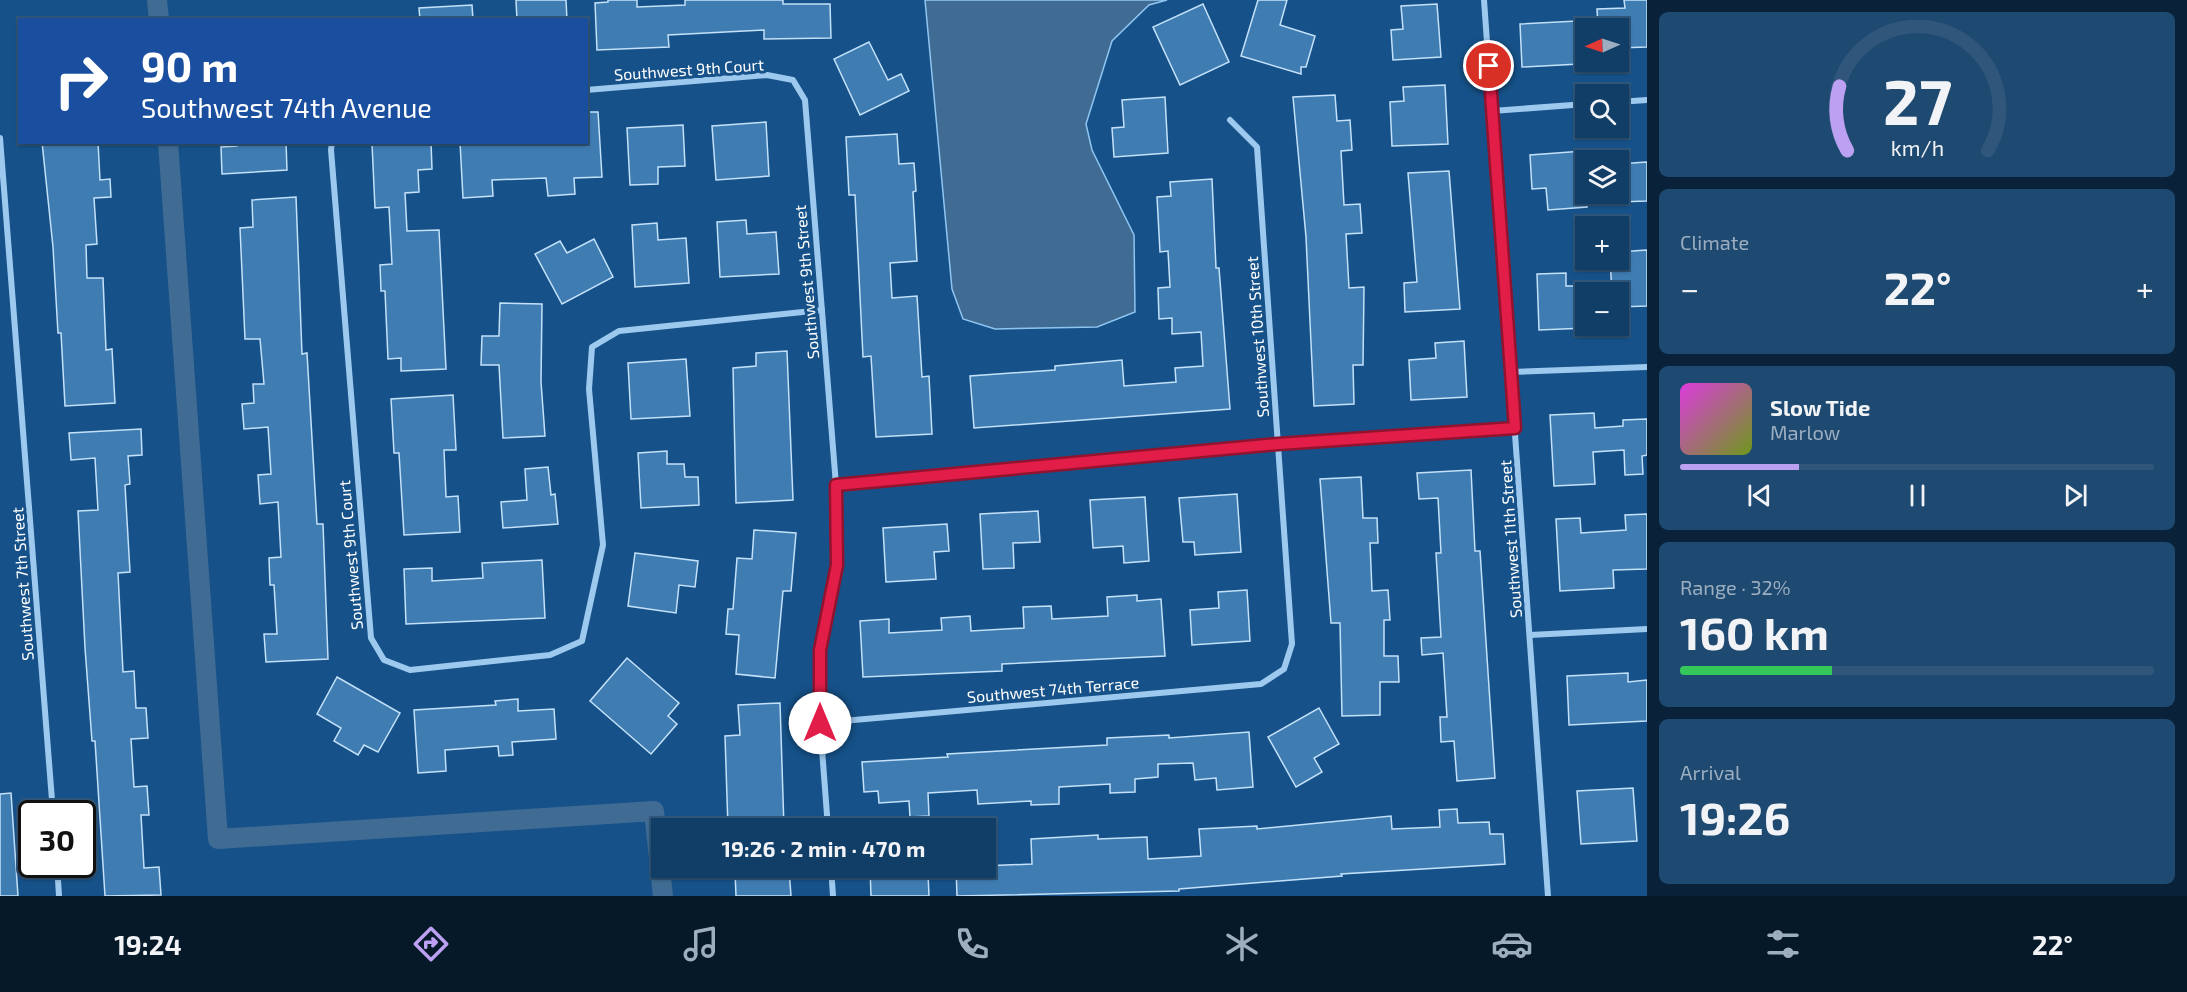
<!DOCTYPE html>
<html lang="en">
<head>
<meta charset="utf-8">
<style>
  :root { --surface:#103e67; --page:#1e4970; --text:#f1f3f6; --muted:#9caec0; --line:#30577b; --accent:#bca0f2 }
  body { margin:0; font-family:"Exo 2",sans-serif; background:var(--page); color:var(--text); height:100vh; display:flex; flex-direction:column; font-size:22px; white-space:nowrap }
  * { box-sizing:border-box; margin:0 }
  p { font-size:20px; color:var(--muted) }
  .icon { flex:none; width:33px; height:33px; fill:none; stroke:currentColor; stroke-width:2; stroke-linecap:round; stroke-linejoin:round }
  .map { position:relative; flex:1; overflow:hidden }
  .sheet { display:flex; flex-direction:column; gap:12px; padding:12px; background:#092239; width:540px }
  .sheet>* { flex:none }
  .hud { position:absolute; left:18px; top:18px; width:570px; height:126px; border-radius:0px; box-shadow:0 2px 4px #0004,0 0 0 2px var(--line); background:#1a4fa0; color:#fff; overflow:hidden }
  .needle { width:39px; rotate:267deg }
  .tools { position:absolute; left:1575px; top:18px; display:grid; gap:12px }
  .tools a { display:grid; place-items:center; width:54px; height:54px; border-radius:0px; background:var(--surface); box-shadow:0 2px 4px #0004,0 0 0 2px var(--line); font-size:30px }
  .speed { position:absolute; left:18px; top:800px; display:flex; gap:12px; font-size:30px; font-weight:700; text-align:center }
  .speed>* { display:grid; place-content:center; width:78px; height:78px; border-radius:50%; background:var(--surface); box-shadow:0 2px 4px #0004,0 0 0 2px var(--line); line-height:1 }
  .speed .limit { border:3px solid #111; border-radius:9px; background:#fff; color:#111 }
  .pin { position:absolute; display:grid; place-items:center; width:51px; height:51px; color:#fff; margin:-26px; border:3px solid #fff; border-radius:50%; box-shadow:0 2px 6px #0007 }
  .me { position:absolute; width:66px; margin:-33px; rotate:0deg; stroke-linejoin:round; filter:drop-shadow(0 0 4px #0008) }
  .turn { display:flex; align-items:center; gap:21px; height:126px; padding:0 24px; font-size:27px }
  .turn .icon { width:78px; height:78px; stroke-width:2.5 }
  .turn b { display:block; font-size:42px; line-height:51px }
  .big { font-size:45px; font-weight:700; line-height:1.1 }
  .sheet .card { flex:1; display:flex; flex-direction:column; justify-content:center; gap:9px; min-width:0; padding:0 21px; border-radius:9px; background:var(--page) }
  .sheet .dial { align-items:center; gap:0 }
  .dial svg { height:156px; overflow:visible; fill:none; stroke:var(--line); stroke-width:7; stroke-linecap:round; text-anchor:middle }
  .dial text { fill:var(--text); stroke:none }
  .song { display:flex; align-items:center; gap:18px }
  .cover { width:72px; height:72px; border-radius:9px; background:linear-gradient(135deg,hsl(300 70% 55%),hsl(80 70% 35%)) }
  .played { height:6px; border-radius:3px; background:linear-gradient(90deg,var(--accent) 25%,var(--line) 25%) }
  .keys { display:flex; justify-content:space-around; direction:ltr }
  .heat { display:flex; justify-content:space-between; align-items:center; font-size:33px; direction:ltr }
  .charge { height:9px; border-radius:4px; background:linear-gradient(90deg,#34c759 32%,var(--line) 0) }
  .trip { position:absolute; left:651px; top:818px; width:345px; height:60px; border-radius:0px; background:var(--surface); box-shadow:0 2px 4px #0004,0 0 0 2px var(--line); font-weight:700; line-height:60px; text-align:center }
  .dock { display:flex; height:96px; justify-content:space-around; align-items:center; background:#061929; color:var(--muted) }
  .dock .icon { width:42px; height:42px }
  .dock .active { color:var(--accent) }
  .dock b { font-size:27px; color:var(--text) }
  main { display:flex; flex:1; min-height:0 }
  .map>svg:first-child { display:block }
</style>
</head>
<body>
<main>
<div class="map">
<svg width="1647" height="896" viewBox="0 0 1647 896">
  <rect width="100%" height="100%" fill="#165289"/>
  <!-- water -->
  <polygon fill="#406c94" stroke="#90c5f1" stroke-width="1.5" points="925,0 1167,0 1149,5 1112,41 1086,124 1092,150 1134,235 1135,312 1097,327 995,329 963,319 952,289"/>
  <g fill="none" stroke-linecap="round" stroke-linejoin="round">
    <!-- canal -->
    <g stroke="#406c94" stroke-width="20">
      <polyline points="157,0 159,20"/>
      <polyline points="168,142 218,839 654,811 663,896"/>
    </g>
  </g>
  <!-- building -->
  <g fill="#3f7cb2" stroke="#c4e1fa" stroke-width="1.5">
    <polygon points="516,0 566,0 567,20 517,20"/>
    <polygon points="608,0 637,0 637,7 685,5 685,0 783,0 783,4 830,4 831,38 764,39 764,30 668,35 669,47 597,50 595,3 608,2"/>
    <polygon points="1258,0 1287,0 1280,25 1315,36 1306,67 1301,67 1301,74 1241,56"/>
    <polygon points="1624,0 1647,0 1647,47 1618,48 1618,28 1598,28 1597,9 1625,8"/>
    <polygon points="1203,4 1229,62 1180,85 1153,27"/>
    <polygon points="1437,4 1441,57 1393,60 1391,30 1403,29 1401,6"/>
    <polygon points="472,5 473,20 420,20 419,8"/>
    <polygon points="1577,21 1579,64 1522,67 1520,24"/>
    <polygon points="869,42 888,80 901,74 909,91 860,115 834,59"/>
    <polygon points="1445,85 1448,144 1392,146 1390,102 1404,101 1403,87"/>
    <polygon points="1335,95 1337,121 1350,120 1352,150 1341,151 1344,205 1360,204 1362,233 1346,234 1349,288 1364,287 1363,365 1353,365 1354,404 1314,406 1306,237 1293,97"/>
    <polygon points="1165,97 1168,153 1114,157 1112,128 1124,127 1122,100"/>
    <polygon points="586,112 598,112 602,177 574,178 575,194 548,196 546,178 492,180 493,196 463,198 460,142 586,142"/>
    <polygon points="766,122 769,176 716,180 712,126"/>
    <polygon points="683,125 685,166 658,167 658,184 630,185 627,128"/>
    <polygon points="897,134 899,164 914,163 916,191 913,192 917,261 890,263 892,298 917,296 922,377 929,376 932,434 876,437 871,356 863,357 855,195 849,195 846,137"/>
    <polygon points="42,142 98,142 100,180 110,179 111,197 94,198 97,244 86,245 87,278 103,278 106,350 112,349 115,403 65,406 61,333 58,333 53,247"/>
    <polygon points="237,142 286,142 287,170 222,174 221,147 237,146"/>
    <polygon points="431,142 432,169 418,170 419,192 405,193 407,231 439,230 446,369 401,371 401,358 388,359 385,291 381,291 380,265 392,264 389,207 375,208 372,144"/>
    <polygon points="1583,151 1587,207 1548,210 1546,188 1532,189 1530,155"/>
    <polygon points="1647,162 1647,201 1618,202 1618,164"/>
    <polygon points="1449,171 1460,309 1405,312 1404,283 1417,282 1408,173"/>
    <polygon points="1212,179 1216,268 1219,268 1230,409 974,428 970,376 1055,370 1055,366 1122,360 1124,386 1176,382 1175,368 1203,366 1201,332 1172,334 1172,318 1159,319 1158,288 1170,287 1168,251 1160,252 1157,197 1171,196 1170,182"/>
    <polygon points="296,197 302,354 307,353 317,524 323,524 328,659 266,662 264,634 277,634 274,585 270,585 269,558 281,557 278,502 260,504 258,475 271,474 268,427 244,429 242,404 254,403 253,384 264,384 260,339 245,339 240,228 253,227 252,200"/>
    <polygon points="746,220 747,234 776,232 779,274 720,277 717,222"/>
    <polygon points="657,223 658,240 686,238 689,283 635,287 632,225"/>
    <polygon points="594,239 613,277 562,304 535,254 560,241 567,253"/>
    <polygon points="1647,250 1647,306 1618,307 1618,292 1612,292 1610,260 1618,260 1618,252"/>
    <polygon points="1566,273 1566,286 1586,286 1586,328 1539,330 1537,274"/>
    <polygon points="500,303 542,304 541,382 545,436 503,438 499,365 481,365 482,336 499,336"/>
    <polygon points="1464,341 1467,397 1411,400 1409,360 1436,358 1435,343"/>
    <polygon points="787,351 793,500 736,503 733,368 756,366 756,353"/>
    <polygon points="686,359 690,416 631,419 628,363"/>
    <polygon points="453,395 456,450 444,450 446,497 458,496 460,532 404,535 399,453 394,453 391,399"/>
    <polygon points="1594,413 1595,428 1623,426 1623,420 1647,419 1647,455 1642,456 1643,474 1625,475 1624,450 1593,452 1595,484 1554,486 1550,415"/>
    <polygon points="141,429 142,455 128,456 130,484 125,485 130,572 118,573 123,672 134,671 136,708 146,708 148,738 131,739 134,787 147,786 149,815 141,815 144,868 159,867 161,895 105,896 95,741 92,741 85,648 78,511 98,510 95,458 71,460 69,433"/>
    <polygon points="667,451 667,464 684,464 685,477 698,477 699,505 641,508 638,453"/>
    <polygon points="548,467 551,495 555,494 558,524 503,528 501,502 527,500 525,469"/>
    <polygon points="1471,470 1475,551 1480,551 1495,778 1457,781 1454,741 1441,742 1440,717 1447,717 1443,653 1422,655 1421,638 1441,637 1436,553 1441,553 1438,498 1419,499 1417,473"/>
    <polygon points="1361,477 1363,518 1377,518 1378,543 1370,543 1372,591 1388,590 1390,620 1384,620 1384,656 1398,656 1399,682 1380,682 1380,715 1342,716 1340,623 1331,623 1320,479"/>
    <polygon points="1237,494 1241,552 1195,555 1194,542 1183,542 1179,498"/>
    <polygon points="1145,497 1149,561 1124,563 1123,546 1093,548 1090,500"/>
    <polygon points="1038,511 1040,542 1013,543 1014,568 983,569 980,514"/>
    <polygon points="1647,514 1647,569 1613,570 1614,588 1560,591 1556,519 1580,518 1581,533 1626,530 1625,515"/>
    <polygon points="947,524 949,551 934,552 936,579 886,582 883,528"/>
    <polygon points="754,530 796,533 791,591 783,591 775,678 736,674 739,635 726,634 728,609 733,609 737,558 752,559"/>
    <polygon points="635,553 698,561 695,587 679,585 676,613 628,606"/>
    <polygon points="542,560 545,618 406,624 404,569 432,568 432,581 483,578 482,563"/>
    <polygon points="1247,590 1250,641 1192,645 1190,610 1219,608 1218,592"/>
    <polygon points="1137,595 1137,601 1161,599 1165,656 1002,664 1002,671 863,677 860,621 889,619 889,633 942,630 941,618 970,616 971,631 1024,628 1023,607 1051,606 1052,619 1108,616 1107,597"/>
    <polygon points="627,658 679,703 668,716 677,724 651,754 590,701"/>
    <polygon points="1628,673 1628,682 1647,680 1647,721 1569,725 1567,676"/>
    <polygon points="337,677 400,713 378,752 364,745 358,755 334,741 341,728 317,714"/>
    <polygon points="518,699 518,711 554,709 556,739 512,742 513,755 499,756 498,746 445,750 446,771 418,773 414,710 496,705 495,701"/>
    <polygon points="780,703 784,828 728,828 725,736 740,735 738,705"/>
    <polygon points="1319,708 1339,744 1314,758 1322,772 1296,787 1268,737"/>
    <polygon points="1249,732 1253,787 1217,790 1216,778 1195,780 1193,763 1158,764 1158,777 1135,779 1135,792 1110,793 1110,784 1059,787 1059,804 1031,805 1031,801 978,804 977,790 928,793 929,816 910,817 909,801 879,803 878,791 864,792 862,762 948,757 947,754 1107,745 1107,738 1169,735 1169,738"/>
    <polygon points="1633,788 1637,841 1581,844 1577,791"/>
    <polygon points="11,793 18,896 0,896 0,794"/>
    <polygon points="1457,809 1458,823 1489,822 1490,834 1503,834 1505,864 1341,874 1342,876 1179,889 1179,891 957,896 956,867 1032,864 1031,839 1098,835 1098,839 1147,837 1148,859 1201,856 1199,829 1257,826 1257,829 1391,816 1392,829 1440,827 1439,810"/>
    <polygon points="870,867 898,867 898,874 928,873 929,896 871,896"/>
    <polygon points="789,869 791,896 736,896 735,872"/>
  </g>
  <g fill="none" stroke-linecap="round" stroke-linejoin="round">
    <!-- minor -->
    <g stroke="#9ec9ee" stroke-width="6">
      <polyline points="1484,0 1548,896"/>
      <polyline points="586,90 767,75 793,80 805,100 836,485 837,565 820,650 820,723 828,828"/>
      <polyline points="1618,102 1647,100"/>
      <polyline points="1492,111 1586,104"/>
      <polyline points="0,138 53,813"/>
      <polyline points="332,142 331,150 371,638 384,660 410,670 550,655 582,641 603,545 589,389 592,347 619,331 822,310"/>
      <polyline points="1510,372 1647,367"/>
      <polyline points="836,485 1278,444 1515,428"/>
      <polyline points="1530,635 1647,629"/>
      <polyline points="820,723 1261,684 1284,669 1292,644 1257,147 1230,120"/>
      <polyline points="57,864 59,896"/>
      <polyline points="831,867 833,896"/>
    </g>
  </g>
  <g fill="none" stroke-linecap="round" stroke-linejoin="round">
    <!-- route casing -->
    <g stroke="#92132f" stroke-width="15">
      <polyline id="route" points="820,723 820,650 837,565 836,485 1278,444 1515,428 1489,66"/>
    </g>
    <!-- route -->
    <use href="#route" stroke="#e11d48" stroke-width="10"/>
  </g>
  <g text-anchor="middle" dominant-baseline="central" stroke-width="6" stroke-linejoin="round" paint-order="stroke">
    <!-- street labels -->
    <g font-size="16" fill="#fff" stroke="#165289">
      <text transform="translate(689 69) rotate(-4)">Southwest 9th Court</text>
      <text transform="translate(806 282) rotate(-95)">Southwest 9th Street</text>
      <text transform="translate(1257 337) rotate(-94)">Southwest 10th Street</text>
      <text transform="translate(1510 539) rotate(-94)">Southwest 11th Street</text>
      <text transform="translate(350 555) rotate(-95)">Southwest 9th Court</text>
      <text transform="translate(22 584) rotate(-94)">Southwest 7th Street</text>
      <text transform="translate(1053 689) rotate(-5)">Southwest 74th Terrace</text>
    </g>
  </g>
</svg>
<div class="tools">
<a><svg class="needle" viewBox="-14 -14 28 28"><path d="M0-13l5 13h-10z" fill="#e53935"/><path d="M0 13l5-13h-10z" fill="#9caec0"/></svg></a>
<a><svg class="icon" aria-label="search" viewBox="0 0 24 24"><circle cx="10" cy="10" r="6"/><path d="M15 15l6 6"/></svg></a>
<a><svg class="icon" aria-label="layers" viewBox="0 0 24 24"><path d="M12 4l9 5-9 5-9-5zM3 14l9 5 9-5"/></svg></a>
<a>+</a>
<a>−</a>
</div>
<div class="speed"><div class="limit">30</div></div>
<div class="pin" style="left:1489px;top:66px;background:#d93025"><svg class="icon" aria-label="arrive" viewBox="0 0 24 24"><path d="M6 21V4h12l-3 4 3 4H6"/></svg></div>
<svg class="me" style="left:820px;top:723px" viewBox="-20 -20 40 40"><circle r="19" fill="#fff"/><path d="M0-13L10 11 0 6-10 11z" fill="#e11d48"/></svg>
<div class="trip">19:26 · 2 min · 470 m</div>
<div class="hud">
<div class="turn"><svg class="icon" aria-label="right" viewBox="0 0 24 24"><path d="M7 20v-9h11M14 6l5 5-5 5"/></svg><div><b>90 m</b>Southwest 74th Avenue</div></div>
</div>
</div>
<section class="sheet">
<div class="card dial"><svg viewBox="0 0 100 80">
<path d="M14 69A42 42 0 1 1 86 69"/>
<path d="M14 69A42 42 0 0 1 10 36" stroke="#bca0f2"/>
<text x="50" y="56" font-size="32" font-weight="700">27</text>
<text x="50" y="72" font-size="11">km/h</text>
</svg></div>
<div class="card"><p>Climate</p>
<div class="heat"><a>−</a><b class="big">22°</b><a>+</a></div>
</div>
<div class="card">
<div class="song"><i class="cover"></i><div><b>Slow Tide</b><p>Marlow</p></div></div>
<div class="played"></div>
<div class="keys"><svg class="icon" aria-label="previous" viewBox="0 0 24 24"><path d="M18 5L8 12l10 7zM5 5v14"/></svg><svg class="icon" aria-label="pause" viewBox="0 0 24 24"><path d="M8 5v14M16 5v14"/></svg><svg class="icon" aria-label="next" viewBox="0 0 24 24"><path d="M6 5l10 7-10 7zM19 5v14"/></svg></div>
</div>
<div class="card"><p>Range · 32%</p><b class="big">160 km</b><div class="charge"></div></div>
<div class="card"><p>Arrival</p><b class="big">19:26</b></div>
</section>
</main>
<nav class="dock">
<b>19:24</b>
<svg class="icon active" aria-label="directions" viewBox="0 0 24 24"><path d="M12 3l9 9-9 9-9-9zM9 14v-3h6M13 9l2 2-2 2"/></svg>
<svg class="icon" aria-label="music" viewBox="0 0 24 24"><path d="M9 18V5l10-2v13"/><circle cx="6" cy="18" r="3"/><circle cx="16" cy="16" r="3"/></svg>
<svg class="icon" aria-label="phone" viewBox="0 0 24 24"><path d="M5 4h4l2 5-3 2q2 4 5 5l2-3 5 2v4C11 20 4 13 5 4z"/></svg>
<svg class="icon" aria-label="climate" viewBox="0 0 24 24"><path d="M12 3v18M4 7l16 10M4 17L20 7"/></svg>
<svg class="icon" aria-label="car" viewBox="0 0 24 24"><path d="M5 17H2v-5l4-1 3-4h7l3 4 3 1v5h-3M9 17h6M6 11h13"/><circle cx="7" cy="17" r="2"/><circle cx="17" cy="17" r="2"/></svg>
<svg class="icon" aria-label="filters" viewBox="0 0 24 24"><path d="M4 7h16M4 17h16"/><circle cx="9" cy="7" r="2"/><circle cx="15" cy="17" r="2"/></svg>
<b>22°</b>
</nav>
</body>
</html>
